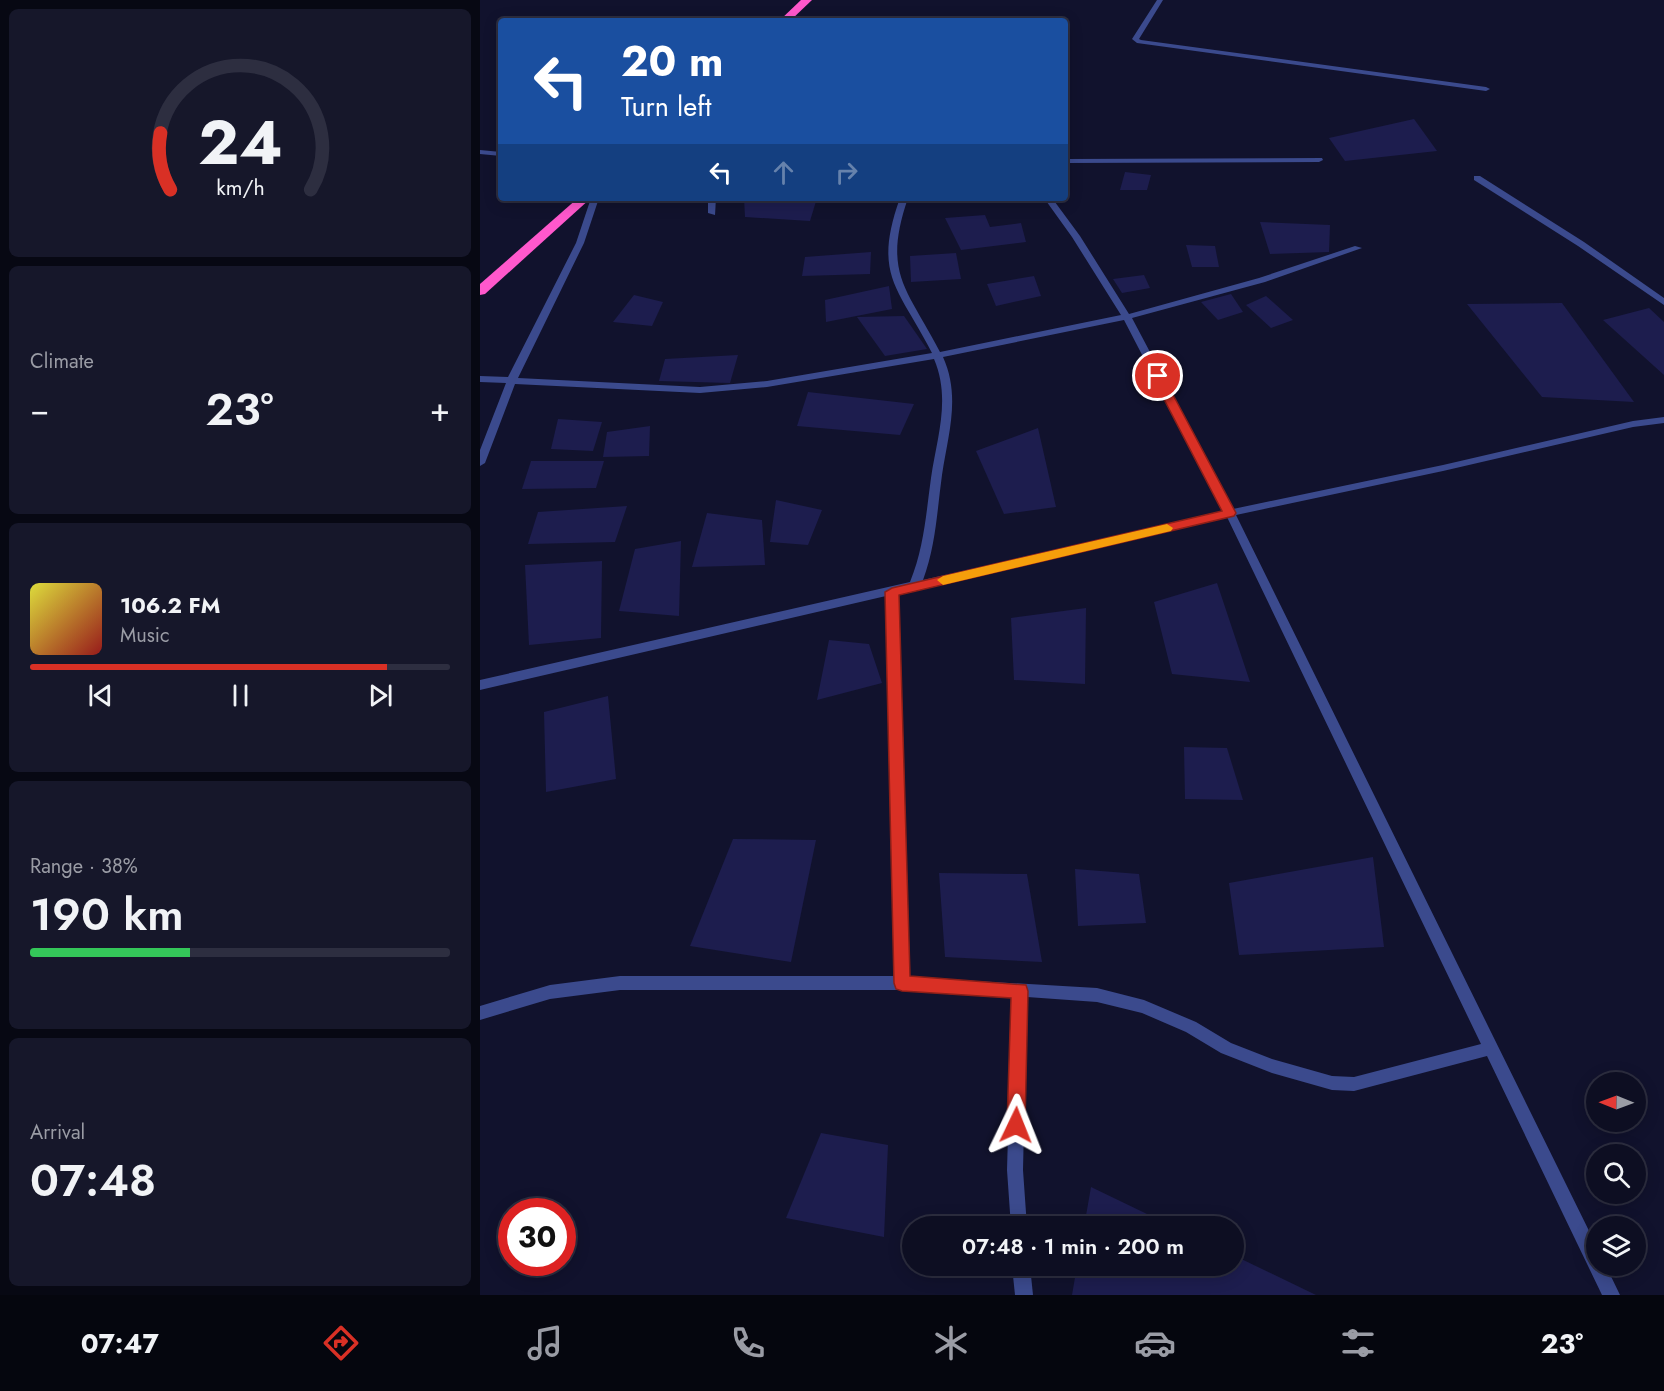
<!DOCTYPE html>
<html lang="en">
<head>
<meta charset="utf-8">
<style>
  :root { --surface:#0d0e22; --page:#16172a; --text:#f1f3f6; --muted:#9a9ca5; --line:#2d2e40; --accent:#d93025 }
  body { margin:0; font-family:Jost,sans-serif; background:var(--page); color:var(--text); height:100vh; display:flex; flex-direction:column; font-size:22px; white-space:nowrap }
  * { box-sizing:border-box; margin:0 }
  p { font-size:20px; color:var(--muted) }
  .icon { flex:none; width:33px; height:33px; fill:none; stroke:currentColor; stroke-width:2; stroke-linecap:round; stroke-linejoin:round }
  .map { position:relative; flex:1; overflow:hidden }
  .panel { display:flex; flex-direction:column; gap:9px; padding:9px; background:#070813; width:480px }
  .panel>* { flex:none }
  .top-card { position:absolute; left:18px; top:18px; width:570px; height:183px; border-radius:6px; box-shadow:0 3px 15px #0003,0 0 0 2px var(--line); background:#1a4fa0; color:#fff; overflow:hidden }
  .needle { width:39px; rotate:271deg }
  .fabs { position:absolute; left:1106px; top:1072px; display:grid; gap:12px }
  .fabs a { display:grid; place-items:center; width:60px; height:60px; border-radius:50%; background:var(--surface); box-shadow:0 3px 15px #0003,0 0 0 2px var(--line); font-size:30px }
  .speed { position:absolute; left:18px; top:1198px; display:flex; gap:12px; font-size:30px; font-weight:700; text-align:center }
  .speed>* { display:grid; place-content:center; width:78px; height:78px; border-radius:50%; background:var(--surface); box-shadow:0 3px 15px #0003,0 0 0 2px var(--line); line-height:1 }
  .speed .limit { border:9px solid #d22; background:#fff; color:#111 }
  .pin { position:absolute; display:grid; place-items:center; width:51px; height:51px; color:#fff; margin:-26px; border:3px solid #fff; border-radius:50%; box-shadow:0 2px 6px #0007 }
  .me { position:absolute; width:66px; margin:-33px; rotate:2deg; stroke-linejoin:round; filter:drop-shadow(0 0 4px #0008) }
  .turn { display:flex; align-items:center; gap:21px; height:126px; padding:0 24px; font-size:27px }
  .turn .icon { width:78px; height:78px; stroke-width:2.5 }
  .turn b { display:block; font-size:42px; line-height:51px }
  .lanes { display:flex; align-items:center; height:57px; padding:0 24px; background:#0003; justify-content:center; gap:30px; direction:ltr }
  .lanes .off { opacity:.35 }
  .big { font-size:45px; font-weight:600; line-height:1.1 }
  .panel .tile { flex:1; display:flex; flex-direction:column; justify-content:center; gap:9px; min-width:0; padding:0 21px; border-radius:9px; background:var(--page) }
  .panel .dial { align-items:center; gap:0 }
  .dial svg { height:156px; overflow:visible; fill:none; stroke:var(--line); stroke-width:7; stroke-linecap:round; text-anchor:middle }
  .dial text { fill:var(--text); stroke:none }
  .song { display:flex; align-items:center; gap:18px }
  .cover { width:72px; height:72px; border-radius:9px; background:linear-gradient(135deg,hsl(60 70% 55%),hsl(0 70% 35%)) }
  .played { height:6px; border-radius:3px; background:linear-gradient(90deg,var(--accent) 85%,var(--line) 85%) }
  .keys { display:flex; justify-content:space-around; direction:ltr }
  .heat { display:flex; justify-content:space-between; align-items:center; font-size:33px; direction:ltr }
  .charge { height:9px; border-radius:4px; background:linear-gradient(90deg,#34c759 38%,var(--line) 0) }
  .trip { position:absolute; left:422px; top:1216px; width:342px; height:60px; border-radius:30px; background:var(--surface); box-shadow:0 3px 15px #0003,0 0 0 2px var(--line); font-weight:600; line-height:60px; text-align:center }
  .menu { display:flex; height:96px; justify-content:space-around; align-items:center; background:#05060e; color:var(--muted) }
  .menu .icon { width:42px; height:42px }
  .menu .on { color:var(--accent) }
  .menu b { font-size:27px; color:var(--text) }
  main { display:flex; flex:1; min-height:0 }
  .map>svg:first-child { display:block }
</style>
</head>
<body>
<main>
<section class="panel">
<div class="tile dial"><svg viewBox="0 0 100 80">
<path d="M14 69A42 42 0 1 1 86 69"/>
<path d="M14 69A42 42 0 0 1 9 40" stroke="#d93025"/>
<text x="50" y="56" font-size="32" font-weight="700">24</text>
<text x="50" y="72" font-size="11">km/h</text>
</svg></div>
<div class="tile"><p>Climate</p>
<div class="heat"><a>−</a><b class="big">23°</b><a>+</a></div>
</div>
<div class="tile">
<div class="song"><i class="cover"></i><div><b>106.2 FM</b><p>Music</p></div></div>
<div class="played"></div>
<div class="keys"><svg class="icon" aria-label="previous" viewBox="0 0 24 24"><path d="M18 5L8 12l10 7zM5 5v14"/></svg><svg class="icon" aria-label="pause" viewBox="0 0 24 24"><path d="M8 5v14M16 5v14"/></svg><svg class="icon" aria-label="next" viewBox="0 0 24 24"><path d="M6 5l10 7-10 7zM19 5v14"/></svg></div>
</div>
<div class="tile"><p>Range · 38%</p><b class="big">190 km</b><div class="charge"></div></div>
<div class="tile"><p>Arrival</p><b class="big">07:48</b></div>
</section>
<div class="map">
<svg width="1184" height="1295" viewBox="0 0 1184 1295">
  <rect width="100%" height="100%" fill="#11122d"/>
  <!-- building -->
  <g fill="#1d1d4e">
    <polygon points="934,119 957,151 865,161 849,138"/>
    <polygon points="645,172 671,175 667,190 640,190"/>
    <polygon points="264,198 337,198 330,221 265,217"/>
    <polygon points="505,215 510,227 541,223 546,242 481,250 465,218"/>
    <polygon points="780,222 850,225 849,252 790,254"/>
    <polygon points="706,245 735,246 739,267 712,267"/>
    <polygon points="391,252 390,274 322,276 325,257"/>
    <polygon points="476,253 481,279 431,282 430,256"/>
    <polygon points="664,275 670,288 642,293 633,279"/>
    <polygon points="554,276 561,296 516,306 507,284"/>
    <polygon points="409,286 412,309 346,322 345,300"/>
    <polygon points="751,294 763,312 738,320 721,302"/>
    <polygon points="154,295 183,302 172,326 133,322"/>
    <polygon points="786,296 813,320 791,328 766,305"/>
    <polygon points="1082,303 1154,402 1062,397 987,304"/>
    <polygon points="1169,308 1184,322 1184,375 1123,320"/>
    <polygon points="424,316 447,349 405,356 377,317"/>
    <polygon points="258,355 250,383 179,381 185,359"/>
    <polygon points="328,392 434,404 420,435 317,426"/>
    <polygon points="78,419 122,422 113,451 71,449"/>
    <polygon points="170,426 169,456 123,457 127,432"/>
    <polygon points="558,428 576,507 524,514 496,451"/>
    <polygon points="51,461 124,461 116,488 42,489"/>
    <polygon points="296,500 342,510 328,545 290,542"/>
    <polygon points="147,506 135,542 48,544 58,512"/>
    <polygon points="227,513 282,520 285,565 212,567"/>
    <polygon points="201,541 199,616 139,611 155,549"/>
    <polygon points="122,561 121,638 49,645 45,565"/>
    <polygon points="737,583 770,682 692,674 674,602"/>
    <polygon points="606,608 605,684 534,680 531,618"/>
    <polygon points="349,640 389,644 402,683 337,700"/>
    <polygon points="128,696 136,779 66,792 64,712"/>
    <polygon points="704,747 747,748 763,800 705,799"/>
    <polygon points="253,839 336,840 311,962 210,946"/>
    <polygon points="893,857 904,947 759,955 749,883"/>
    <polygon points="595,869 659,874 666,923 598,926"/>
    <polygon points="459,873 547,874 562,962 465,957"/>
    <polygon points="341,1133 408,1145 404,1237 306,1218"/>
    <polygon points="611,1187 694,1227 604,1227"/>
    <polygon points="753,1255 836,1295 592,1295 597,1266 753,1266"/>
  </g>
  <g fill="none" stroke-linecap="round" stroke-linejoin="round">
    <!-- lane -->
    <g fill="#3b4a8d" fill-rule="evenodd">
      <polygon points="677,0 683,0 659,39 661,40 1006,87 1010,89 1006,91 657,43 652,39"/>
      <polygon points="994,176 1000,176 1104,242 1184,298 1184,305 1098,246 994,180"/>
    </g>
    <!-- street -->
    <g fill="#3b4a8d" fill-rule="evenodd">
      <polygon points="0,150 21,152 21,156 0,154"/>
      <polygon points="842,158 843,160 839,162 585,163 585,159"/>
      <path d="M111,198H119L104,243L38,378L220,387L287,381L452,353C419,288 392,276 420,198H428C402,274 427,288 460,352L641,315L592,237L564,198H572L600,236L649,314L779,278L875,246L882,248L785,282L652,318L753,509L963,465L1153,421L1184,417V423L1153,427L963,471L756,515L1116,1245V1266H1126L1140,1295H1122L1007,1056L874,1091L852,1090L792,1073L741,1053L706,1032L662,1013L617,1002L547,997L543,1170L547,1227H531L527,1170L532,996L422,990H140L70,999L0,1020V1006L70,985L140,976H414L406,596L0,690V680L430,582C444,548 446,514 451,478C457,437 471,399 454,359L287,387L220,393L35,384L5,463L0,466V450L26,383L0,382V376L28,377L96,243ZM644,320L743,511L443,580C456,545 457,511 462,475C468,434 481,397 463,357ZM747,517L1001,1044L874,1077L852,1076L792,1059L751,1043L716,1022L664,1000L617,988L429,977L418,593Z"/>
      <polygon points="228,198 236,198 235,215 228,213"/>
      <polygon points="532,1266 550,1266 553,1295 535,1295"/>
    </g>
    <!-- highway -->
    <g fill="#ff58cc" fill-rule="evenodd">
      <polygon points="321,0 332,0 310,21 299,21"/>
      <polygon points="98,198 111,198 5,294 0,295 0,284"/>
    </g>
  </g>
  <!-- route -->
  <polygon fill="#d93025" stroke="#8d1f18" stroke-width="1.5" points="678,373 683,376 756,513 754,516 419,595 430,976 546,985 548,991 545,1125 542,1131 536,1134 529,1131 527,1125 531,998 422,991 416,989 414,983 405,592 412,588 742,511 672,376"/>
  <!-- slow -->
  <polygon fill="#f59e0b" points="687,524 693,528 691,531 463,585 457,580 463,576"/>
</svg>
<div class="fabs">
<a><svg class="needle" viewBox="-14 -14 28 28"><path d="M0-13l5 13h-10z" fill="#e53935"/><path d="M0 13l5-13h-10z" fill="#9a9ca5"/></svg></a>
<a><svg class="icon" aria-label="search" viewBox="0 0 24 24"><circle cx="10" cy="10" r="6"/><path d="M15 15l6 6"/></svg></a>
<a><svg class="icon" aria-label="layers" viewBox="0 0 24 24"><path d="M12 4l9 5-9 5-9-5zM3 14l9 5 9-5"/></svg></a>
</div>
<div class="speed"><div class="limit">30</div></div>
<div class="pin" style="left:678px;top:376px;background:#d93025"><svg class="icon" aria-label="arrive" viewBox="0 0 24 24"><path d="M6 21V4h12l-3 4 3 4H6"/></svg></div>
<svg class="me" style="left:536px;top:1125px" viewBox="-20 -20 40 40"><path d="M0-17L14 15 0 8-14 15z" fill="#d93025" stroke="#fff" stroke-width="4"/></svg>
<div class="trip">07:48 · 1 min · 200 m</div>
<div class="top-card">
<div class="turn"><svg class="icon" aria-label="left" viewBox="0 0 24 24"><path d="M17 20v-9H6M10 6l-5 5 5 5"/></svg><div><b>20 m</b>Turn left</div></div>
<div class="lanes"><svg class="icon" aria-label="left" viewBox="0 0 24 24"><path d="M17 20v-9H6M10 6l-5 5 5 5"/></svg><svg class="icon off" aria-label="ahead" viewBox="0 0 24 24"><path d="M12 20V5M6 11l6-6 6 6"/></svg><svg class="icon off" aria-label="right" viewBox="0 0 24 24"><path d="M7 20v-9h11M14 6l5 5-5 5"/></svg></div>
</div>
</div>
</main>
<nav class="menu">
<b>07:47</b>
<svg class="icon on" aria-label="directions" viewBox="0 0 24 24"><path d="M12 3l9 9-9 9-9-9zM9 14v-3h6M13 9l2 2-2 2"/></svg>
<svg class="icon" aria-label="music" viewBox="0 0 24 24"><path d="M9 18V5l10-2v13"/><circle cx="6" cy="18" r="3"/><circle cx="16" cy="16" r="3"/></svg>
<svg class="icon" aria-label="phone" viewBox="0 0 24 24"><path d="M5 4h4l2 5-3 2q2 4 5 5l2-3 5 2v4C11 20 4 13 5 4z"/></svg>
<svg class="icon" aria-label="climate" viewBox="0 0 24 24"><path d="M12 3v18M4 7l16 10M4 17L20 7"/></svg>
<svg class="icon" aria-label="car" viewBox="0 0 24 24"><path d="M5 17H2v-5l4-1 3-4h7l3 4 3 1v5h-3M9 17h6M6 11h13"/><circle cx="7" cy="17" r="2"/><circle cx="17" cy="17" r="2"/></svg>
<svg class="icon" aria-label="filters" viewBox="0 0 24 24"><path d="M4 7h16M4 17h16"/><circle cx="9" cy="7" r="2"/><circle cx="15" cy="17" r="2"/></svg>
<b>23°</b>
</nav>
</body>
</html>
